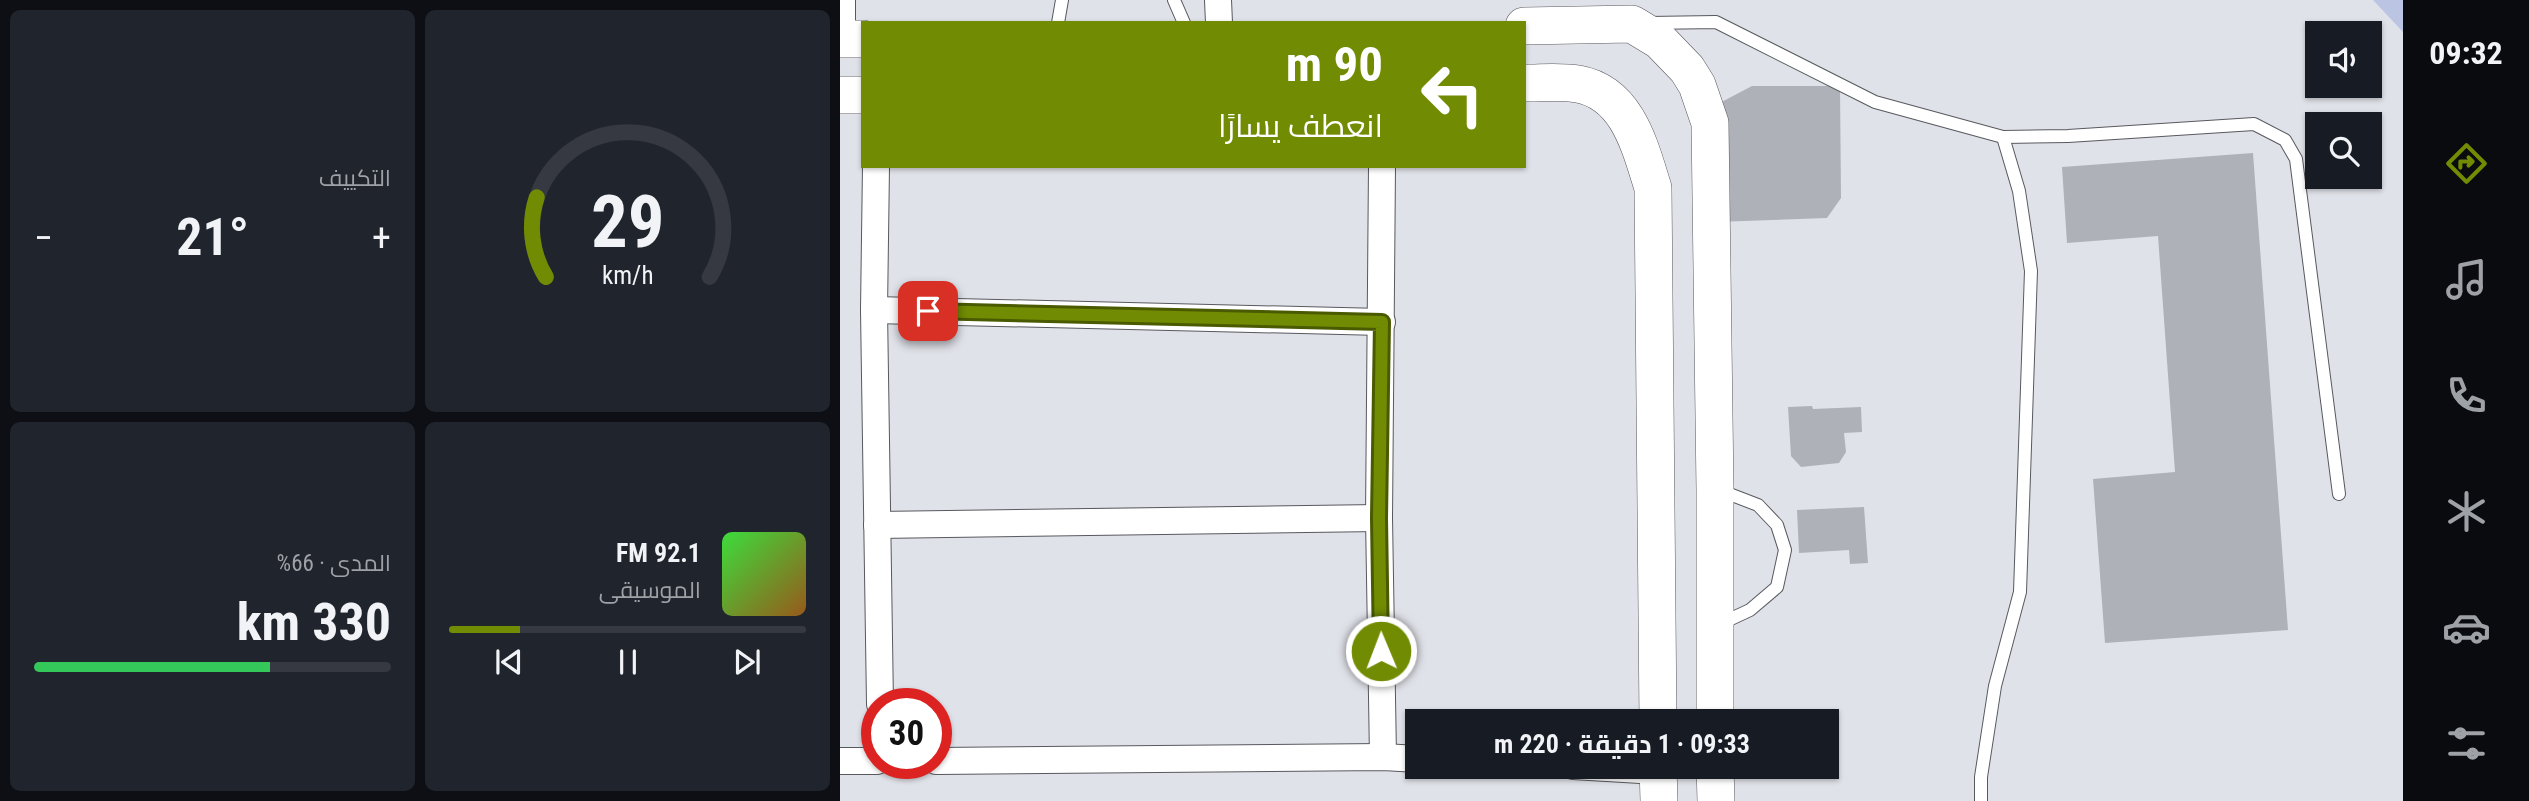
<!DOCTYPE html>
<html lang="ar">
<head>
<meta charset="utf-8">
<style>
  :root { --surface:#171b24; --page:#20242c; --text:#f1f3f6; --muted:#9ea1a6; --line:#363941; --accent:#718b02 }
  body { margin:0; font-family:"Roboto Condensed",Cairo,sans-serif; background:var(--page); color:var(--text); direction:rtl; height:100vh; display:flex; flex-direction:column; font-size:26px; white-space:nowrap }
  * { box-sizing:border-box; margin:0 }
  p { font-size:23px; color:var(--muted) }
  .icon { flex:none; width:38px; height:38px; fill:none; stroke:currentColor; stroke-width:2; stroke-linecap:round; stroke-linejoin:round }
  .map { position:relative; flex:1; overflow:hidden; direction:ltr }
  .side { display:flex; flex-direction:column; gap:10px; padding:10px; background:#0d0f14; width:840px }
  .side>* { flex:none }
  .hud { position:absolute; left:21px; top:21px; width:665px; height:147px; border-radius:0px; box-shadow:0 2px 5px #0004; direction:rtl; background:#718b02; color:#fff; overflow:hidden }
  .fabs { position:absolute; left:1465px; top:21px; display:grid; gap:14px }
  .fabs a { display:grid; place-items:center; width:77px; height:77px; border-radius:0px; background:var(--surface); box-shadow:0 2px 5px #0004; font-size:35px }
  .speed { position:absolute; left:21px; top:688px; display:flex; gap:14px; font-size:35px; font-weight:700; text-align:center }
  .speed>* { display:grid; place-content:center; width:91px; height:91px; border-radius:50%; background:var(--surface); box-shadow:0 2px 5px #0004; line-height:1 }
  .speed .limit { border:10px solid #d22; background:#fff; color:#111 }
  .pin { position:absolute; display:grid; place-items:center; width:60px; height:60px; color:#fff; margin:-30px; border-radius:14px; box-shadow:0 4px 10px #0006 }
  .me { position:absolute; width:77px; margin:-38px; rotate:359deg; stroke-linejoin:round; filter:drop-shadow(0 0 5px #0008) }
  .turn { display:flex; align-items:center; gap:24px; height:147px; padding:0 28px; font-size:32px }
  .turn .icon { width:91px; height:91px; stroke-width:2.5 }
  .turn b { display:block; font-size:49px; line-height:60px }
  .big { font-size:52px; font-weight:700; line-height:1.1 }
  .side .card { flex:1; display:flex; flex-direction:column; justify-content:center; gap:10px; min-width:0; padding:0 24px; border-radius:10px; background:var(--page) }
  .side .dial { align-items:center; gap:0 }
  .dial svg { height:182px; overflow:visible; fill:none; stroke:var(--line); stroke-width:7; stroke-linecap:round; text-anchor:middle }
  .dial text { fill:var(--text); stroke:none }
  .song { display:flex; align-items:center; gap:21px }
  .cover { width:84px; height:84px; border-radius:10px; background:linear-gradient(135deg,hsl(120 70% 55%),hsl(30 70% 35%)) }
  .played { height:7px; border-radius:4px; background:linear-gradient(90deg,var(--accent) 20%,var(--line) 20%) }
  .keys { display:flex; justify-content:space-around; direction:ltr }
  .heat { display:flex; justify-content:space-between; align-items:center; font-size:38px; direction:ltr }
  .charge { height:10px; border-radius:5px; background:linear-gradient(90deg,#34c759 66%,var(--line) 0) }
  .side .tiles { flex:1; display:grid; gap:10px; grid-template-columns:repeat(2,1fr) }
  .trip { position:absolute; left:565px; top:709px; width:434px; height:70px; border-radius:0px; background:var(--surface); box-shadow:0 2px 5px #0004; font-weight:700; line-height:70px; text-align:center; direction:rtl }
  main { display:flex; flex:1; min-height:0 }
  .menu { display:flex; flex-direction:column; width:126px; justify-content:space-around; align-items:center; background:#090b0e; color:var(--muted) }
  .menu .icon { width:49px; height:49px }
  .menu .current { color:var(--accent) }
  .menu b { font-size:32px; color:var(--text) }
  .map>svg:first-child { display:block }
</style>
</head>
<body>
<main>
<nav class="menu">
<b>09:32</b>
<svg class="icon current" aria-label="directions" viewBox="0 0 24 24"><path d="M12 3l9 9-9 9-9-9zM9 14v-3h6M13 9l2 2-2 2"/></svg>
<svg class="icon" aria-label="music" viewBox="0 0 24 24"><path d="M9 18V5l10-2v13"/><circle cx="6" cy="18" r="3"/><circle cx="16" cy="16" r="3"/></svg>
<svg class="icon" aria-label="phone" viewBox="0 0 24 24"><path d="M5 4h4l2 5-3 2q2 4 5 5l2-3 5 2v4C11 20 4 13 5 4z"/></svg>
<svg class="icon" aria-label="climate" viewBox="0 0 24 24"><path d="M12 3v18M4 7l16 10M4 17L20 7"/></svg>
<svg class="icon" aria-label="car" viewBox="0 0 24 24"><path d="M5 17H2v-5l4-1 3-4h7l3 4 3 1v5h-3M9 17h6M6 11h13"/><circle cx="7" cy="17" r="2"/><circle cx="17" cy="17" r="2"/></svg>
<svg class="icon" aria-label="filters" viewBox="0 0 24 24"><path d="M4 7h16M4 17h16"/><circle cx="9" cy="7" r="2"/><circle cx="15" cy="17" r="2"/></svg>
</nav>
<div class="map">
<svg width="1563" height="801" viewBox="0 0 1563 801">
  <rect width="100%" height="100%" fill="#e0e2e9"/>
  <!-- green -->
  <polygon fill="#bbc4e3" points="1533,0 1563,0 1563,32"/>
  <!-- building -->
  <g fill="#afb1b8">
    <polygon points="912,86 1000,86 1001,198 987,218 875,222 872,107"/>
    <polygon points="1413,153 1448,630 1265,643 1253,479 1335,472 1318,236 1227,243 1222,167"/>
    <polygon points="972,406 973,409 1021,407 1022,432 1004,433 1006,452 999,463 961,467 951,456 948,407"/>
    <polygon points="1024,507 1028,563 1010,564 1009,550 959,553 957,510"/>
  </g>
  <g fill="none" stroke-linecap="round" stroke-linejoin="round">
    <!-- lane casing -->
    <g stroke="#58595f" stroke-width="14">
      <g id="lane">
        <polyline points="334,0 344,23"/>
        <polyline points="218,23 222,0"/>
        <polyline points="809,23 876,22 1035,102 1163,137 1228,136 1414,124 1445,140 1456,159 1499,494"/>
        <polyline points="879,490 918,505 937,525 945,550 937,587 910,610 880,624"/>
        <polyline points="1141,801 1141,777 1155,686 1180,592 1191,271 1179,191 1163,137"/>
      </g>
    </g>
    <!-- street casing -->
    <g stroke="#58595f" stroke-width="28">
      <g id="street">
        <polyline points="2,0 2,39"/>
        <polyline points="378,0 379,23"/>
        <polyline points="36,166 34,310 40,704"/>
        <polyline points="542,166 539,518 543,757"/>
        <polyline points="34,310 542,322"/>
        <polyline points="37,525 539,518"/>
        <polyline points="0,761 37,761"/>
        <polyline points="96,761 543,757 578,759"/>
        <polyline points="733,766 818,771"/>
      </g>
    </g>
    <!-- secondary casing -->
    <g stroke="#58595f" stroke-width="38">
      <g id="secondary">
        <polyline points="684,26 792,24 820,41 847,69 857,85 870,123 875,489 875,721"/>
        <polyline points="0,39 23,39"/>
        <path d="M684,83C702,83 721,81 738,84C788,93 800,147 813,188L818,721"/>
        <polyline points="0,95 23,95"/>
        <polyline points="818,766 819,801"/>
        <polyline points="875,766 876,801"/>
      </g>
    </g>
    <!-- lane -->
    <use href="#lane" stroke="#fff" stroke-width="12"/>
    <!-- street -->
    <use href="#street" stroke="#fff" stroke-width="26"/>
    <!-- secondary -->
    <use href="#secondary" stroke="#fff" stroke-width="37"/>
  </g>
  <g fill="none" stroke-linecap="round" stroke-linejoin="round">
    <!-- route casing -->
    <g stroke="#495a01" stroke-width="18">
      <polyline id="route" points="88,311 542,322 539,518 541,651"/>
    </g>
    <!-- route -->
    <use href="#route" stroke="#718b02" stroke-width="12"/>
  </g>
</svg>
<div class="fabs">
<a><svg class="icon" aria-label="sound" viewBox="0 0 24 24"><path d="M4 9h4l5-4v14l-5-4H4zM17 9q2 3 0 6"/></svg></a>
<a><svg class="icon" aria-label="search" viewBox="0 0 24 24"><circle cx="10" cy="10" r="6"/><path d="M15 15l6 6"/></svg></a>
</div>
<div class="speed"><div class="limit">30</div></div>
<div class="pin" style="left:88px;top:311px;background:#d93025"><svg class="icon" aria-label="arrive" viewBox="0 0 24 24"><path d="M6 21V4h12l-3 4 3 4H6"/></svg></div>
<svg class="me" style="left:541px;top:651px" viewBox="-20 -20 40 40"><circle r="17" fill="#718b02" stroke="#fff" stroke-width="3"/><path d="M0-11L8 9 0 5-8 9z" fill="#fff"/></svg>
<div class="trip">09:33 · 1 دقيقة · 220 m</div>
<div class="hud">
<div class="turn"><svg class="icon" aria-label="left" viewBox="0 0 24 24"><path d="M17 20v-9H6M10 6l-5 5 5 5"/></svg><div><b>90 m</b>انعطف يسارًا</div></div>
</div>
</div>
<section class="side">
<div class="tiles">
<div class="card dial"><svg viewBox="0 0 100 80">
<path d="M14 69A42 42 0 1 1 86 69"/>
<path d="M14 69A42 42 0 0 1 10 34" stroke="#718b02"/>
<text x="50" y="56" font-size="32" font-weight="700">29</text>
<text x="50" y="72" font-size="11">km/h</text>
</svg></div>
<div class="card"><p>التكييف</p>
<div class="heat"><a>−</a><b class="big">21°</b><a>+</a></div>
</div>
<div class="card">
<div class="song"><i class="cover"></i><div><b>92.1 FM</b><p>الموسيقى</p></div></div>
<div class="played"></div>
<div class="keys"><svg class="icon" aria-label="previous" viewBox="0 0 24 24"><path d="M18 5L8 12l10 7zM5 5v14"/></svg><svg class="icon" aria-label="pause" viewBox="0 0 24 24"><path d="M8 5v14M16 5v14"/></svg><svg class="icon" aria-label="next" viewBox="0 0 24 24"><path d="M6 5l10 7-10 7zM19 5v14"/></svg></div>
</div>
<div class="card"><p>المدى · 66%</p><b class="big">330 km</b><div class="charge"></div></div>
</div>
</section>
</main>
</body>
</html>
